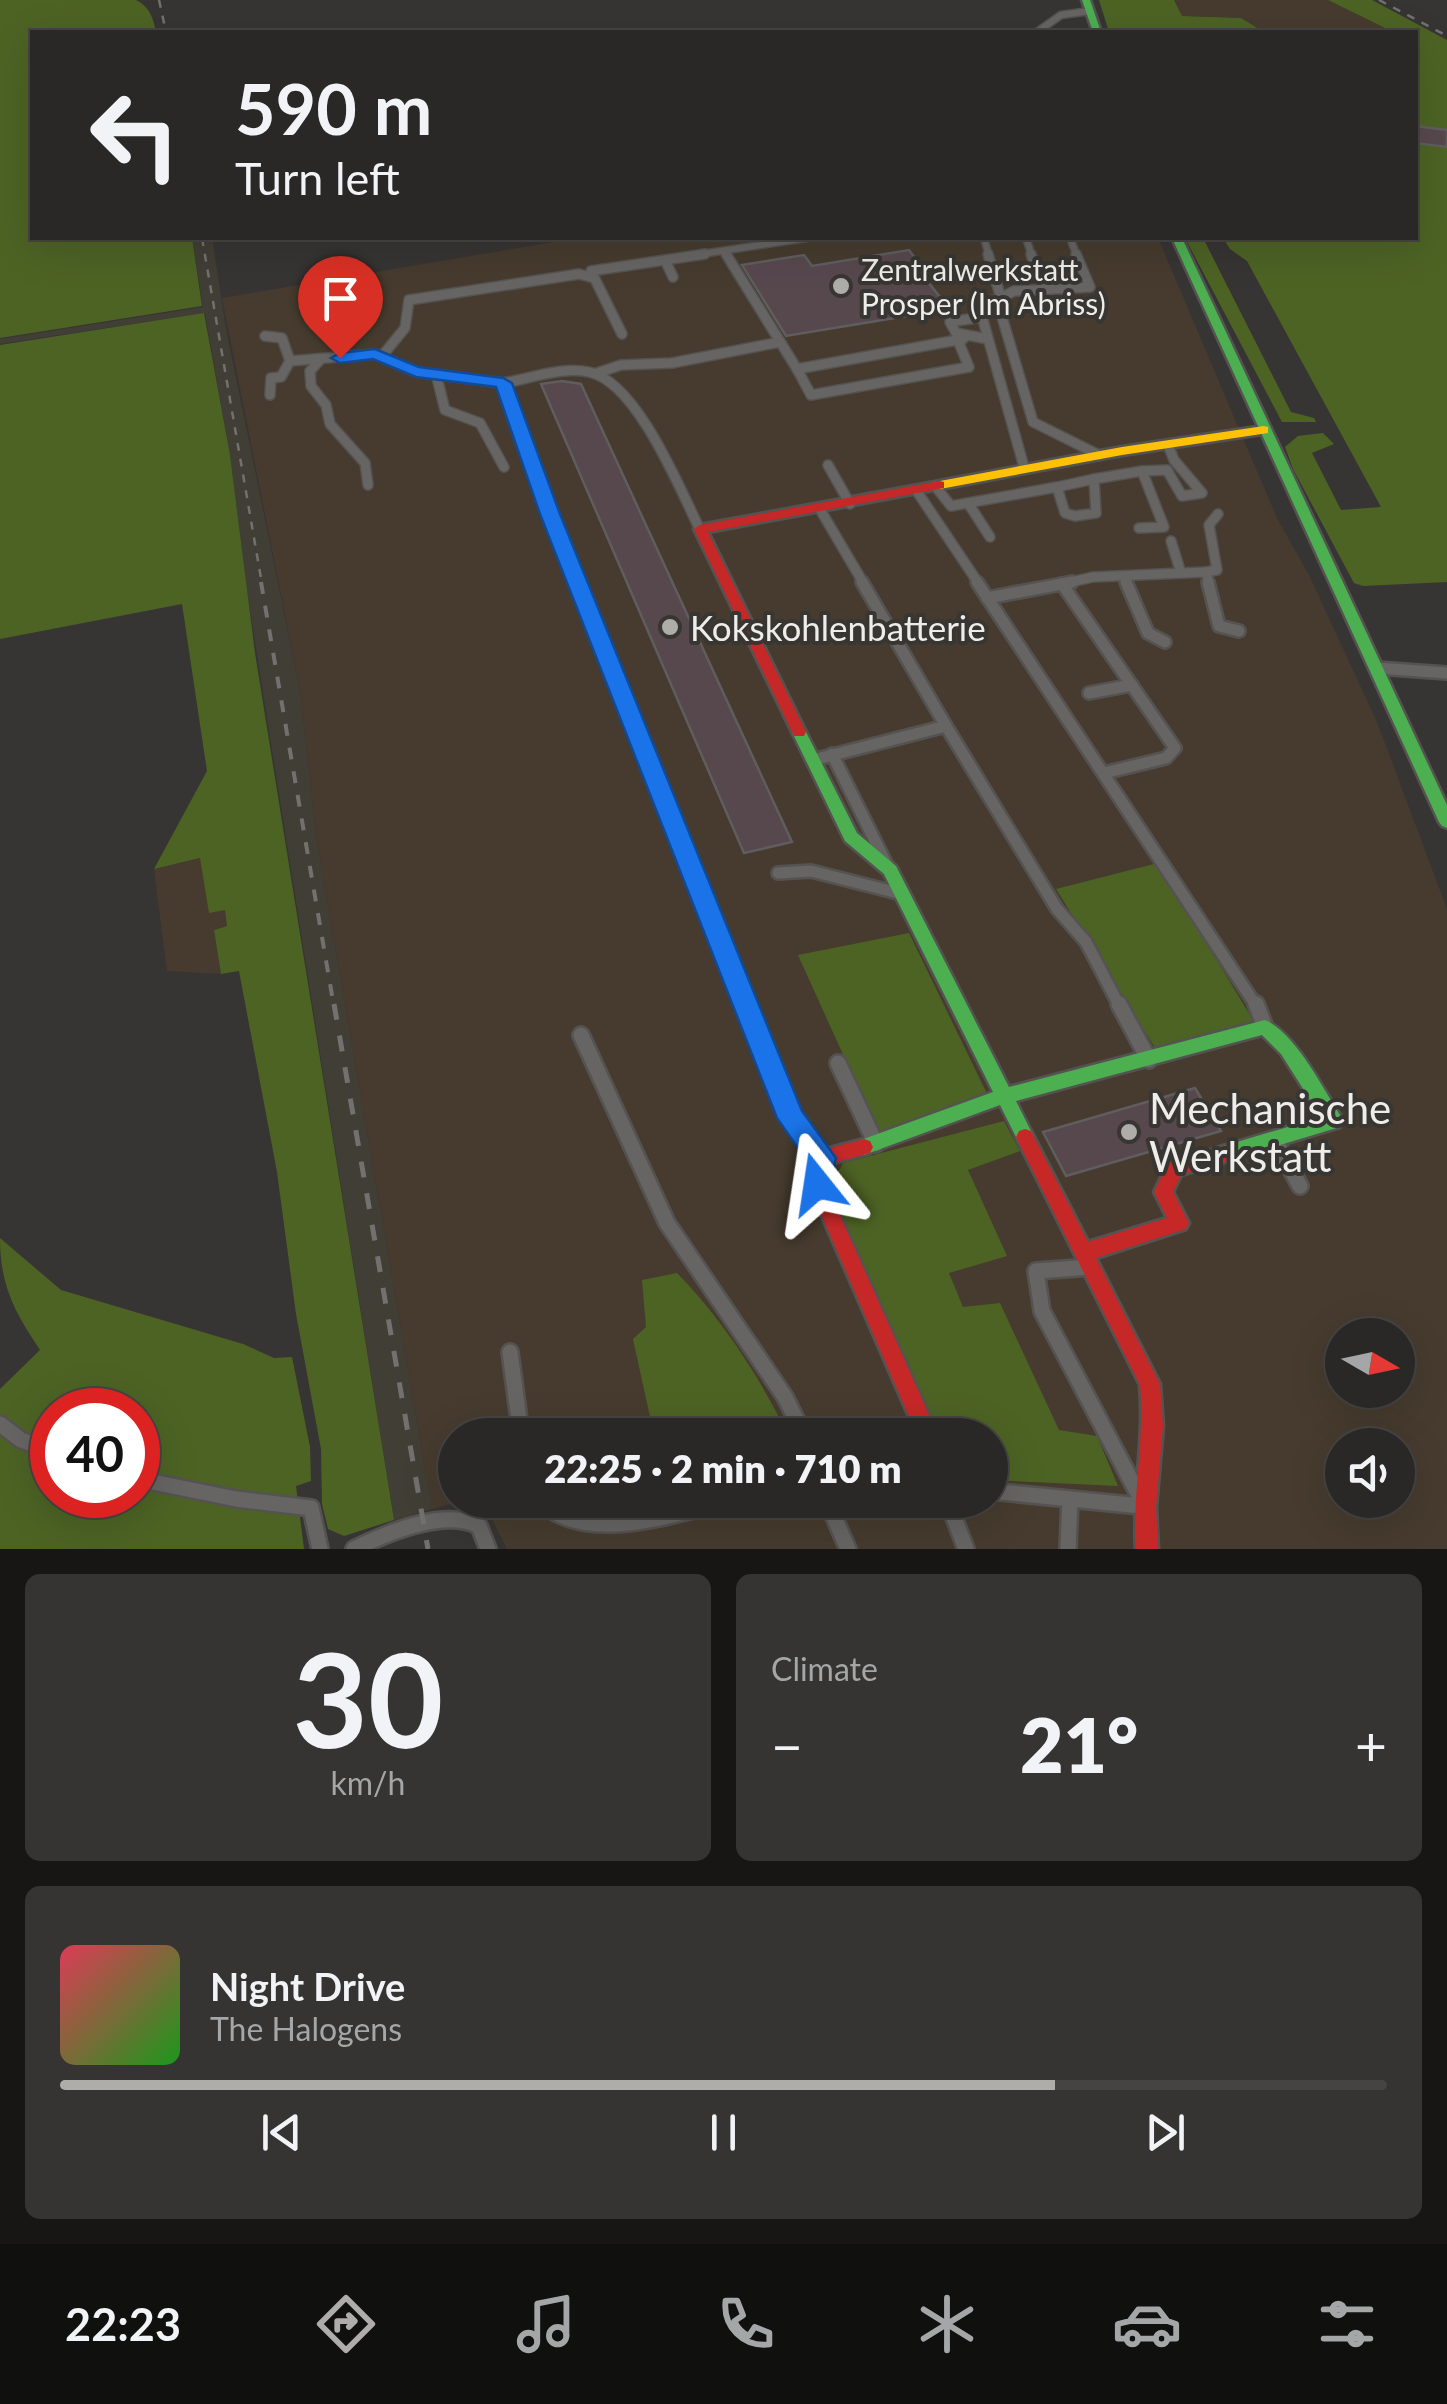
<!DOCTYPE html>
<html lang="en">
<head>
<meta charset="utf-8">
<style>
  :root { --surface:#292826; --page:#353432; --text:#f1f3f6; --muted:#a5a6a7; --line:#454443; --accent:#aeadaa }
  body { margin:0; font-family:Lato,sans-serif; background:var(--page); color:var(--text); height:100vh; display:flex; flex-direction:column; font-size:38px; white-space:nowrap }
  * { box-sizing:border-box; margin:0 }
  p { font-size:32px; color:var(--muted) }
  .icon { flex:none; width:55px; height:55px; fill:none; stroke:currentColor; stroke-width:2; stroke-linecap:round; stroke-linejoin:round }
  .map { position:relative; height:1549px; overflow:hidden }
  .details { display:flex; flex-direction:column; gap:25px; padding:25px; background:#171615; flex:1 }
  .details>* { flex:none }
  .top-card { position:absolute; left:30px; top:30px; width:1388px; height:210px; border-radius:0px; box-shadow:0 10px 40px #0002,0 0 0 2px var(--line); background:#292826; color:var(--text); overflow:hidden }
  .needle { width:65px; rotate:99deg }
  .buttons { position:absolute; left:1325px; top:1318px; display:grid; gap:20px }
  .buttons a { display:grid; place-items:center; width:90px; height:90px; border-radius:50%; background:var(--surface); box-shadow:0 10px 40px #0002,0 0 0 2px var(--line); font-size:50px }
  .speed { position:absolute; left:30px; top:1388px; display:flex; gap:20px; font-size:50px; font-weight:700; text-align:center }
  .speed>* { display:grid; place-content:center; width:130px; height:130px; border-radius:50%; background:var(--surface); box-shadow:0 10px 40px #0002,0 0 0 2px var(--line); line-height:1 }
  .speed .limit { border:15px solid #d22; background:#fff; color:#111 }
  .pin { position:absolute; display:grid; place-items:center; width:85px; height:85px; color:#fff; margin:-102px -42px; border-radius:50% 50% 50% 0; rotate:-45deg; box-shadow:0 0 10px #0007 }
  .pin .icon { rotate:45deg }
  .me { position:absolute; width:110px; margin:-55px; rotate:345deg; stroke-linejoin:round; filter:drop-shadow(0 0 8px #0008) }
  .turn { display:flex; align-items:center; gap:35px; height:210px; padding:0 40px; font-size:45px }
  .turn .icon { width:130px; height:130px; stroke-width:2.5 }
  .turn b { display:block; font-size:70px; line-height:85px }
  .big { font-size:75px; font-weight:800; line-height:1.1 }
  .details .widget { flex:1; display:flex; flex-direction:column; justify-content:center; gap:15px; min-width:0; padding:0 35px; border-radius:15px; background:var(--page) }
  .details .dial { align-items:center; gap:0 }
  .dial b { font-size:130px; line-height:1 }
  .song { display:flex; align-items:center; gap:30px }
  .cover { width:120px; height:120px; border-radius:15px; background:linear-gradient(135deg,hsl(350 70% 55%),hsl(120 70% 35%)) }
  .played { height:10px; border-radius:5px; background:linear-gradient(90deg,var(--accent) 75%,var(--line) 75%) }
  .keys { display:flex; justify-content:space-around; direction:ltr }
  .heat { display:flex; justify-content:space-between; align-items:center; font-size:55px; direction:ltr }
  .details .tiles { flex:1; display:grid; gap:25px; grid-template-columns:1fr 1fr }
  .widget:last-child { grid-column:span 2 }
  .trip { position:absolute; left:438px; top:1418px; width:570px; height:100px; border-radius:50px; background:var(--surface); box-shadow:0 10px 40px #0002,0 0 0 2px var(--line); font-weight:800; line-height:100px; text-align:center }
  .dock { display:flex; height:160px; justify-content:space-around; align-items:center; background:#10100f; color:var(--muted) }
  .dock .icon { width:70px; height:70px }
  .dock .on { color:var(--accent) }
  .dock b { font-size:45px; color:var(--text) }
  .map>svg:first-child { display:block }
</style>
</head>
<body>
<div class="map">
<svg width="1447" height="1549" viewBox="0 0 1447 1549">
  <rect width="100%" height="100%" fill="#373533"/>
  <!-- industrial -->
  <g fill="#463b2e" fill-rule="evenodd">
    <polygon points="1174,0 1328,0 1393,32 1264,32 1241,18 1182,16"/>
    <path d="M578,238H1158L1277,518L1310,577L1377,722L1447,909V1549H507L492,1519L471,1506L455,1503L432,1509L317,842L300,690L222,298ZM1342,1335H1398V1390H1342ZM455,1435H990V1500H455ZM1342,1445H1398V1500H1342Z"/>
    <polygon points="201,858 209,912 225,909 227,926 214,930 221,974 167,971 154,869"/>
  </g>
  <!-- built -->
  <polygon fill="#413e35" points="192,238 212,238 226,329 300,690 317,842 432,1509 394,1520 247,591 230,455 205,313 0,344 0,339 203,307"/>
  <!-- green -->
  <g fill="#4d6324" fill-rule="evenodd">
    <path d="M0,0H136C150,7 153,18 156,32H32V238H192L202,306L0,338Z"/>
    <polygon points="1099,0 1174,0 1182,16 1241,18 1264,32 1109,32"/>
    <polygon points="1328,0 1372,0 1447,40 1447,582 1363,586 1354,583 1293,469 1285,447 1298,436 1323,433 1334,444 1312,453 1341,510 1381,507 1247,261 1230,249 1223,238 1415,238 1415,32 1393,32"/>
    <polygon points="1185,238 1203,238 1291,412 1314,418 1316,422 1282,422"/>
    <polygon points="204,313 230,455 255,653 394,1520 344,1536 328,1529 322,1504 321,1449 296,1314 277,1172 239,971 221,974 214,930 227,926 225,910 209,913 200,858 154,869 207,771 182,604 0,639 0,345"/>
    <polygon points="1158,863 1256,1025 1159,1054 1056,889"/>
    <polygon points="909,933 991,1102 879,1134 798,955"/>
    <polygon points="1004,1121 1020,1151 968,1170 1007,1256 949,1273 963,1307 1000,1303 1059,1430 1097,1436 1118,1486 990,1480 990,1435 935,1435 827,1192 843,1163"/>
    <path d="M0,1238L61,1290L243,1344L274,1358L292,1357L310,1447L311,1481L296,1486L304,1549H0V1389L40,1350C14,1311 0,1285 0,1238ZM52,1410H138V1495H52Z"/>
    <path d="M677,1273C723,1320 759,1376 788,1435H654L633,1339L646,1327L642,1280Z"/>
  </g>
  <!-- building -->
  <g fill="#57484e" stroke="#5f5d5d" stroke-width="2.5">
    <polygon points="1415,126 1447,130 1447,147 1415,143"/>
    <polygon points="909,250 918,262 912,262 940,297 945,296 955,308 786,336 742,265 804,255 812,266"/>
    <polygon points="562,381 581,384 792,842 744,853 541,384"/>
    <polygon points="1195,1088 1221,1131 1066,1176 1043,1132"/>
  </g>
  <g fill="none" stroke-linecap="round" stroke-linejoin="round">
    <!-- street-far3 casing -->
    <g stroke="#545351" stroke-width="9">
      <g id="street-far3">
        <polyline points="1037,32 1061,15 1090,11"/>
        <polyline points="984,238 989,256"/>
        <polyline points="1026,238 1032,256"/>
        <polyline points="1070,238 1077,256"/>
        <polyline points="724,251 727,256"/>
        <polyline points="688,256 807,238"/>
      </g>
    </g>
    <!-- street-far2 casing -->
    <g stroke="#545351" stroke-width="12">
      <g id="street-far2">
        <polyline points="726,254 797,369"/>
        <polyline points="988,254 1001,298"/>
        <polyline points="1031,254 1042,289"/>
        <polyline points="665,260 673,277"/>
        <polyline points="997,300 1033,422 1099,455"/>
        <polyline points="982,317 950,322 956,333 988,339"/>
        <polyline points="622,334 591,271 705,254"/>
        <polyline points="265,336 282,338 290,361"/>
        <polyline points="963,339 797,369 811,395 969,367 959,343 967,335"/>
        <polyline points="382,356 405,328 409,300 579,274 594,278"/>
        <polyline points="320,360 310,371 311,386 326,405 330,424 365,463 368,485"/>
        <polyline points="597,373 621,365 672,363 780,342"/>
        <polyline points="436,374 445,410 480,423 504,467"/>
        <path d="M503,383C529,379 562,366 589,372C638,382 682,494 703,536"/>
        <polyline points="270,395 271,378 281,377 290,361 375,354 416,372 503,383 578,584"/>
        <polyline points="828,465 850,504"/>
        <polyline points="1024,467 978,302 997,300 1014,291 1090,287 1076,254"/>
        <polygon points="1094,479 1096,513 1075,516 1065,513 1057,487"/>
        <polyline points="1094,479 1142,471"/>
        <polyline points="935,486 951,506 1057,487"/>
        <polyline points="916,490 979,584"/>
        <polyline points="968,503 990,537"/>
        <polyline points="821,511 864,584"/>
        <polyline points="1139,528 1164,527 1142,471 1167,470 1182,496 1202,493 1174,460 1168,445"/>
        <polyline points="1171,541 1181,573"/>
        <polyline points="1206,572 1217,570 1209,525 1218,514"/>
        <polyline points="1124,576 1127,584"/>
        <polyline points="1062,584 1093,577 1206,572 1209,584"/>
      </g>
    </g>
    <!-- street-far1 casing -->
    <g stroke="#545351" stroke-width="16">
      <g id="street-far1">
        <polyline points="577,582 747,1007"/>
        <polyline points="977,582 1257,1007"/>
        <polyline points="1126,582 1148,633 1165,642"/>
        <polyline points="1208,582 1219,626 1239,631"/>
        <polyline points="1062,584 1072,582"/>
        <polyline points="987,598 1062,584 1175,748 1166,758 1104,773"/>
        <polyline points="1377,668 1447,673"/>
        <polyline points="1089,693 1132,685"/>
        <polyline points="946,726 1057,909 1086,942 1120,1007"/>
        <polyline points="832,754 888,867"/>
        <polyline points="813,760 946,726 862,582"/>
        <polyline points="778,873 811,871 902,894"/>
      </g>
    </g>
    <!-- street casing -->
    <g stroke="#545351" stroke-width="20">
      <g id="street">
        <polyline points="746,1004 791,1118 822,1158"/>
        <polyline points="1119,1004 1149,1060"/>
        <polyline points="1256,1004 1265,1027"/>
        <polyline points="581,1035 667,1223 785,1397 804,1435"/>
        <polyline points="838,1063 876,1144"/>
        <polyline points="1275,1140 1300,1186"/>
        <polyline points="1091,1267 1036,1271 1042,1311 1142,1501"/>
        <polyline points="510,1352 521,1435"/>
        <polyline points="0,1424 21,1440 52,1451"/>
        <polyline points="138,1479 236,1499 311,1508 320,1549"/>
        <polyline points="990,1491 1141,1506"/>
        <path d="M540,1500C582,1547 678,1513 732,1500"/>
        <polyline points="818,1500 830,1508 848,1549"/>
        <polyline points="952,1500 953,1515 966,1549"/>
        <path d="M354,1549C387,1533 444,1508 479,1526L488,1549"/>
        <polyline points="1068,1549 1070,1499"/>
      </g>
    </g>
    <!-- fast casing -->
    <g stroke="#545351" stroke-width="5">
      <g id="fast">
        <polygon points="1082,0 1090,0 1101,32 1093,32"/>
        <polygon points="1172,238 1182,238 1447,805 1447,828 1442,826 1439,822"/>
        <path d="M799,727L806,732L857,833L896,866L1009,1087L1265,1020C1296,1034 1322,1087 1340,1115L1343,1121L1340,1127L1227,1161L1220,1159L1218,1153L1220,1147L1321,1117L1281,1054L1262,1035L1016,1101L1034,1137L1031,1143L1025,1145L1019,1143L1000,1105L864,1155L858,1153L855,1147L858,1141L993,1092L884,874L845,841L792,732Z"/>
      </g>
    </g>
    <!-- slow casing -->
    <g stroke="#545351" stroke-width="5">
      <polygon id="slow" points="1264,426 1268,427 1268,433 1122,455 940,489 934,485 940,481 1122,447"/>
    </g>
    <!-- jam casing -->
    <g stroke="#545351" stroke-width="5">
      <g id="jam">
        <polygon points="940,481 944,482 944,488 708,532 806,732 804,736 794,736 694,529 700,525"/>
        <path d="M1025,1129L1031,1131L1088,1242L1167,1218L1154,1192L1168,1163L1227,1145L1234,1147L1236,1153L1234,1159L1181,1175L1173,1192L1189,1223L1186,1229L1096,1258L1160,1384L1163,1426L1156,1507L1158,1549H1136C1132,1494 1145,1440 1140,1385L1016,1137L1019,1131Z"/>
        <polygon points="864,1139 870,1141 873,1147 870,1153 830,1164 826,1184 938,1435 917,1435 808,1184 815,1152"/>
      </g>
    </g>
    <!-- street-far3 -->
    <use href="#street-far3" stroke="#666563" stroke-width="6"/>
    <!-- street-far2 -->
    <use href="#street-far2" stroke="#666563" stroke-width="9"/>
    <!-- street-far1 -->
    <use href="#street-far1" stroke="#666563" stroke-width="11"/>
    <!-- street -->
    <use href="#street" stroke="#666563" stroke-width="15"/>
    <!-- fast -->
    <use href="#fast" fill="#4caf50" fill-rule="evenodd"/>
    <!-- slow -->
    <use href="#slow" fill="#ffc107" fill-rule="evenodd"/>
    <!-- jam -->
    <use href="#jam" fill="#c62828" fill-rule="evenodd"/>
    <!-- rail-far2 -->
    <g stroke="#737170" stroke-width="2.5" stroke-dasharray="8 8" stroke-linecap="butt">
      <polyline points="159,0 166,32"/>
      <polyline points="1379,0 1447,36"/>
      <polyline points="202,238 262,584"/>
    </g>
    <!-- rail-far1 -->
    <polyline stroke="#737170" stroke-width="4" stroke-dasharray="12 12" stroke-linecap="butt" points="261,582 334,1007"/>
    <!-- rail -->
    <polyline stroke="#737170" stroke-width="5" stroke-dasharray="16 16" stroke-linecap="butt" points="334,1004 428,1549"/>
  </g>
  <!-- route -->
  <polygon fill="#1a73e8" stroke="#114b97" stroke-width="2.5" points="375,349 419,367 503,378 512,383 560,514 802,1111 836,1158 827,1193 817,1196 807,1193 803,1184 807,1161 777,1118 540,514 496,387 416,377 373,359 340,363 331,358 340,353"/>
  <!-- markers -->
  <g fill="#aeadaa" stroke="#383632" stroke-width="4">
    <circle cx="841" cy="286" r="10"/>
    <circle cx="670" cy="627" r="10"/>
    <circle cx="1129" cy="1132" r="10"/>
  </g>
  <g text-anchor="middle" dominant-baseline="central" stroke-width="8" stroke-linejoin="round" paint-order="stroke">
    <!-- far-poi labels -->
    <g font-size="30" fill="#eeedea" stroke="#383632" text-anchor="start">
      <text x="861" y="269">Zentralwerkstatt<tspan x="861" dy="34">Prosper (Im Abriss)</tspan></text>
    </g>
    <!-- poi labels -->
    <g font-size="35" fill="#eeedea" stroke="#383632" text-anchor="start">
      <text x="690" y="627">Kokskohlenbatterie</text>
    </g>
    <!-- near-poi labels -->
    <g font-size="42" fill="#eeedea" stroke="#383632" text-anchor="start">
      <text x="1149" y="1108">Mechanische<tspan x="1149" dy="48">Werkstatt</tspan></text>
    </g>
  </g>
</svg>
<div class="buttons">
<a><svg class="needle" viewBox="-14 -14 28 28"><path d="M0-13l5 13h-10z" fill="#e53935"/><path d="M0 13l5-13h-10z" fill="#a5a6a7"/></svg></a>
<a><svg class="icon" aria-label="sound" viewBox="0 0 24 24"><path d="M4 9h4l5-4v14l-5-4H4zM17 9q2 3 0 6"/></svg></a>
</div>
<div class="speed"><div class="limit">40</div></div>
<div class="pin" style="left:340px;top:358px;background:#d93025"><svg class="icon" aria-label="arrive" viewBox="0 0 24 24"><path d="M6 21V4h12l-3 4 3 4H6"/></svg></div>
<svg class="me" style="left:817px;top:1184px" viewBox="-20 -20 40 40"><path d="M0-17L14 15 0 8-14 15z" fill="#1a73e8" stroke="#fff" stroke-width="4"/></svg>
<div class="trip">22:25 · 2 min · 710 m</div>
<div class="top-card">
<div class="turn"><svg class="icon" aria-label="left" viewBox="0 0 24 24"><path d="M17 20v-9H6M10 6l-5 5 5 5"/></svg><div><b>590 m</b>Turn left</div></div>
</div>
</div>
<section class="details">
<div class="tiles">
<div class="widget dial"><b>30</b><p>km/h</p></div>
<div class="widget"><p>Climate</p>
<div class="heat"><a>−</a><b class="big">21°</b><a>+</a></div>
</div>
<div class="widget">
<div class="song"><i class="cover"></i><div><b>Night Drive</b><p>The Halogens</p></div></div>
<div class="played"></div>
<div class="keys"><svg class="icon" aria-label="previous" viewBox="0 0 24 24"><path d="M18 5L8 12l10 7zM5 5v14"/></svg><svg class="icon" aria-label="pause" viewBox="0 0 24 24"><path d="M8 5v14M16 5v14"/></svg><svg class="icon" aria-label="next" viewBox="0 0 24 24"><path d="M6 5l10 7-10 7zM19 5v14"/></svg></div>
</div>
</div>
</section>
<nav class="dock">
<b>22:23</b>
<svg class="icon on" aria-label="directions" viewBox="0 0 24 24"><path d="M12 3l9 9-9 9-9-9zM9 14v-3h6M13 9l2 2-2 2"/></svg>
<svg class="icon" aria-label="music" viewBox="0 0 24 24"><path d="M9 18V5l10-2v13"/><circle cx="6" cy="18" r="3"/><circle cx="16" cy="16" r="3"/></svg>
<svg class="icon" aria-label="phone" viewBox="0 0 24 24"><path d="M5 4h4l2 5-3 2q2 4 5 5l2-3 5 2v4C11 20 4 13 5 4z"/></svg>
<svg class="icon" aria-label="climate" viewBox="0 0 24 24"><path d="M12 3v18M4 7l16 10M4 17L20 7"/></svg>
<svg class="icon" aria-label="car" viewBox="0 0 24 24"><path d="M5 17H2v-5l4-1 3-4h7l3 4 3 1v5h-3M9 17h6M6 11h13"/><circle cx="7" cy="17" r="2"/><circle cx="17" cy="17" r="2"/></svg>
<svg class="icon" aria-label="filters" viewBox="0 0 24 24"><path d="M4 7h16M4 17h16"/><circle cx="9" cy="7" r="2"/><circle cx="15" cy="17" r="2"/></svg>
</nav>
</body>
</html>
